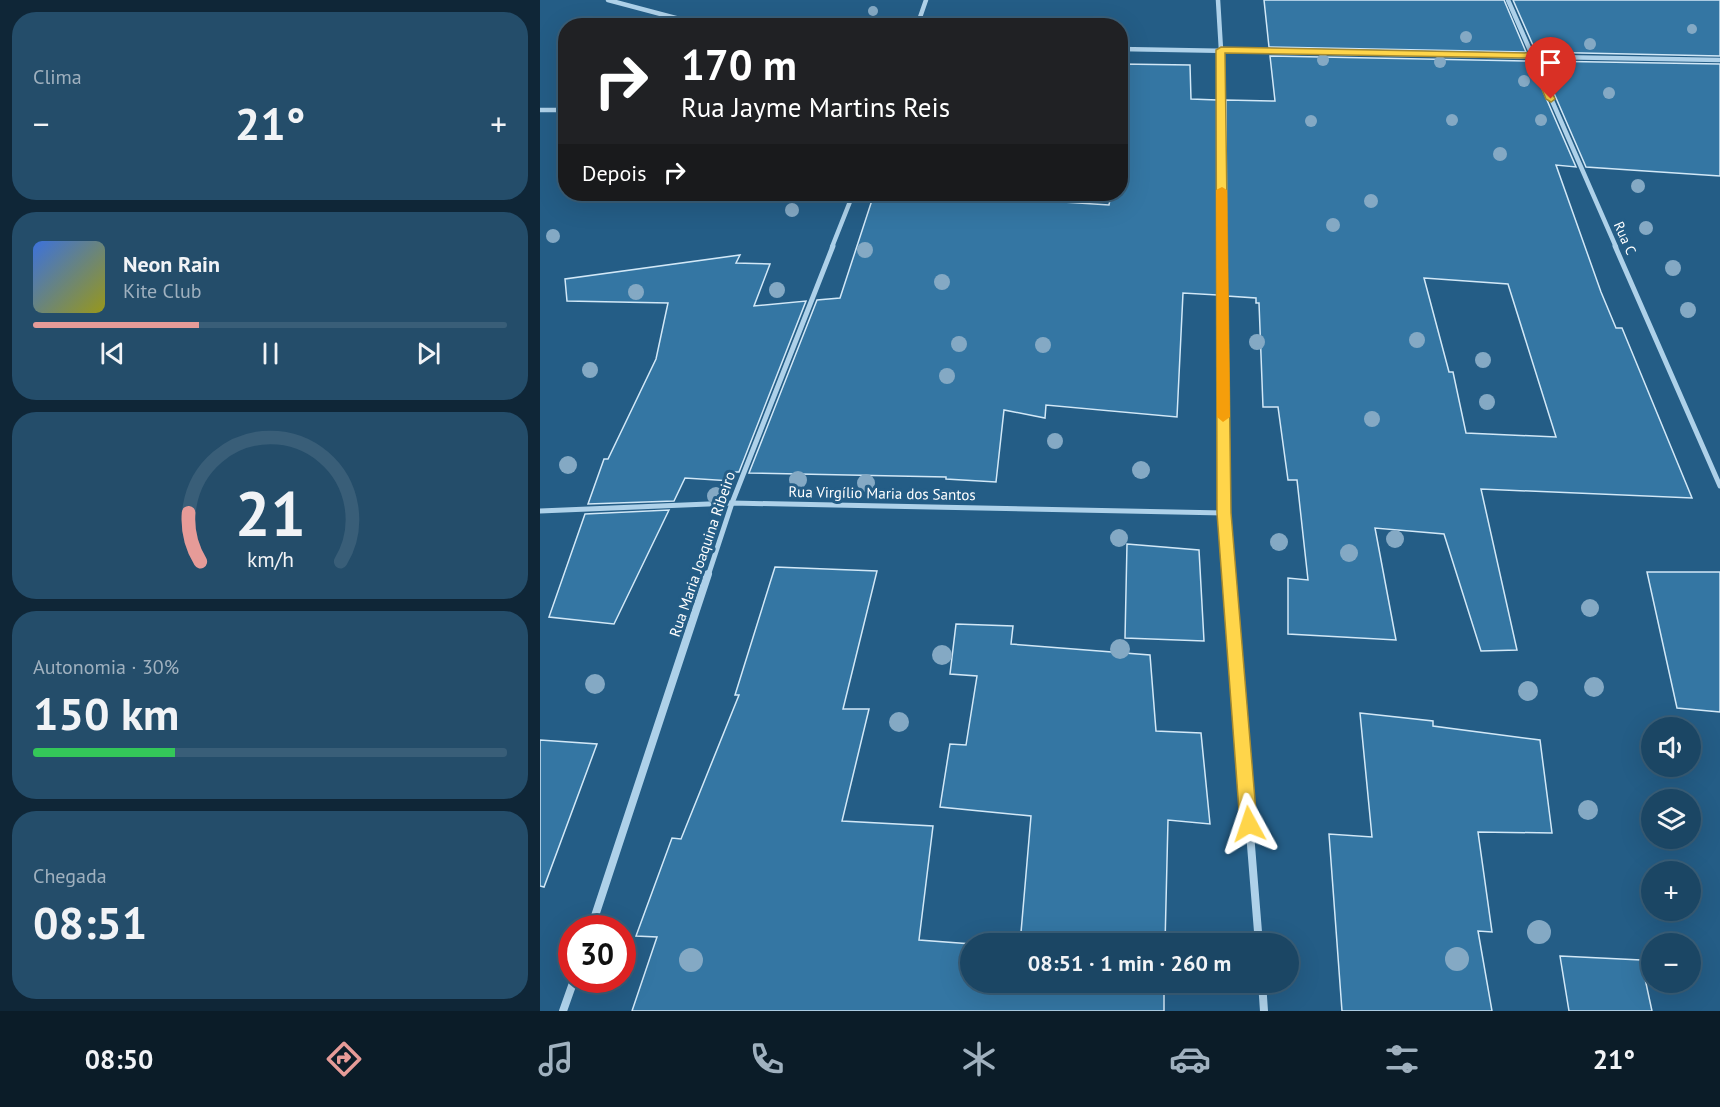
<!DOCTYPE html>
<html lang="pt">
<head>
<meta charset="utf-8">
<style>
  :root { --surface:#1b4664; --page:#244d6a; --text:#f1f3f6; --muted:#a0b1bf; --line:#395e78; --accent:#e69b98 }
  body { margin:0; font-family:"PT Sans",sans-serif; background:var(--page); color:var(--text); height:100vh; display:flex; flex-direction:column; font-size:22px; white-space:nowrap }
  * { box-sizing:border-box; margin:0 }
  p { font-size:20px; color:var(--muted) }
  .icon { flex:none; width:33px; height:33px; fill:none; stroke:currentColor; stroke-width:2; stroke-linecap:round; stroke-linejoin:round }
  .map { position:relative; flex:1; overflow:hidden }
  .details { display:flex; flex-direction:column; gap:12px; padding:12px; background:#0f2637; width:540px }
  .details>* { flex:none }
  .top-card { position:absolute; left:18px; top:18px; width:570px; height:183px; border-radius:24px; box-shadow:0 6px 24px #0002,0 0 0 2px var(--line); background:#202124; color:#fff; overflow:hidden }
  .controls { position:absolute; left:1101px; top:717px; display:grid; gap:12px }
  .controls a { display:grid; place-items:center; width:60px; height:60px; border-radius:50%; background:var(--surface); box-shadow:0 6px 24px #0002,0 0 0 2px var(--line); font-size:30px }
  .speed { position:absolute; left:18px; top:915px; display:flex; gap:12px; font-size:30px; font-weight:700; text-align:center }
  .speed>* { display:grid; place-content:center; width:78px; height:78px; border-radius:50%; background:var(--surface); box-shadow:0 6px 24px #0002,0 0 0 2px var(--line); line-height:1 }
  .speed .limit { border:9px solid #d22; background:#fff; color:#111 }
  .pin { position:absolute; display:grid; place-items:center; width:51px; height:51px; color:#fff; margin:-62px -26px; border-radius:50% 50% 50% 0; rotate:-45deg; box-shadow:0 0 6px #0007 }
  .pin .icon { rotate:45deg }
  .me { position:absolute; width:66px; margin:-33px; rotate:355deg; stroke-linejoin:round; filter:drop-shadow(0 0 4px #0008) }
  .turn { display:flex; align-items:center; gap:21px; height:126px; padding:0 24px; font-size:27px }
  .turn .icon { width:78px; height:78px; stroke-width:2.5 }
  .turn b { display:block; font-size:42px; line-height:51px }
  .then { display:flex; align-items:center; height:57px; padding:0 24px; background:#0003; gap:12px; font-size:22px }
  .big { font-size:45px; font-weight:700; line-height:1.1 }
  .details .tile { flex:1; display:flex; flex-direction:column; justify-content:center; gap:9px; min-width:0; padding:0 21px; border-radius:24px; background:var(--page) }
  .details .dial { align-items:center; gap:0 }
  .dial svg { height:156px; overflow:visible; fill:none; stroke:var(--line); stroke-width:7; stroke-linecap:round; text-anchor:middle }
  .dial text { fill:var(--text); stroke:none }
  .song { display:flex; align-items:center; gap:18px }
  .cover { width:72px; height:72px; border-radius:9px; background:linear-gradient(135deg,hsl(220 70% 55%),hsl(60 70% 35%)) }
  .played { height:6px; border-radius:3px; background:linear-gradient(90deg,var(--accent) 35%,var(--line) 35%) }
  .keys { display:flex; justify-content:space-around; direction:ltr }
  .heat { display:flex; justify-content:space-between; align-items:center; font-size:33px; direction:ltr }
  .charge { height:9px; border-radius:4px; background:linear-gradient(90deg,#34c759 30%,var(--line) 0) }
  .trip { position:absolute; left:420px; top:933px; width:339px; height:60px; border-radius:30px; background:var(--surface); box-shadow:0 6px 24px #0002,0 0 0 2px var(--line); font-weight:700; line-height:60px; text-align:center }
  .menu { display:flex; height:96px; justify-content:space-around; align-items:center; background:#0b1c28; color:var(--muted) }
  .menu .icon { width:42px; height:42px }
  .menu .active { color:var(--accent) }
  .menu b { font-size:27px; color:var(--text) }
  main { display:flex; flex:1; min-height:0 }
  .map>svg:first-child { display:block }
</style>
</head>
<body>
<main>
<section class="details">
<div class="tile"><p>Clima</p>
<div class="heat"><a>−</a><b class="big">21°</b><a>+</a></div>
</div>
<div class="tile">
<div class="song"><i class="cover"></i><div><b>Neon Rain</b><p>Kite Club</p></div></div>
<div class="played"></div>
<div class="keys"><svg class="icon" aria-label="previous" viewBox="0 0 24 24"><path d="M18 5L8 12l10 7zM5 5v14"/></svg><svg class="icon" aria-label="pause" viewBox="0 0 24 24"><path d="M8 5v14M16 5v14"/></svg><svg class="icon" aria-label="next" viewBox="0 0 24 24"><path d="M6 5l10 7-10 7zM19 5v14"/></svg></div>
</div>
<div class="tile dial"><svg viewBox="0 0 100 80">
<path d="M14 69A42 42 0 1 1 86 69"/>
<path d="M14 69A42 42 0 0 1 8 44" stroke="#e69b98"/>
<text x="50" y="56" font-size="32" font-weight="700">21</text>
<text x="50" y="72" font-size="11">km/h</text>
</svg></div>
<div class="tile"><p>Autonomia · 30%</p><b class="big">150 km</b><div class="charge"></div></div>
<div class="tile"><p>Chegada</p><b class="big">08:51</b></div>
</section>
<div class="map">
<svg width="1180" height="1011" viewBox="0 0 1180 1011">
  <rect width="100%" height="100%" fill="#245d86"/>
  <!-- building -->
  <g fill="#3476a3" stroke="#d2e8f7" stroke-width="1.5" fill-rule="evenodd">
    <polygon points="724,0 964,0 986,52 729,47"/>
    <polygon points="973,0 1180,0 1180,56 996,52"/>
    <path d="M730,56L990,61L1036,167L1016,165L1061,292L1076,328H1082L1152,498L941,489L977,650L941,651L904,534L835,528L856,640L748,634V578L768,580L757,480H748L738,407H723L719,303H716V298L687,296L686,100L735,101ZM884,278L968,284L1016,437L926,433L913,372H909Z"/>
    <polygon points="1000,61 1180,64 1180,176 1046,167"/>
    <polygon points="580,64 650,65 651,99 677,100 677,295 643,293 637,417 506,405 505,418 464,410 456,482 406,479 406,477 209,473 277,300 300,298 334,194 432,194 431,196 569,205 571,194 580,194"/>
    <polygon points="200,255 196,263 230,264 214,306 266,301 199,472 195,472 192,481 145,478 134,501 48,504 64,459 68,459 116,359 128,303 27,301 25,279"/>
    <polygon points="129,510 74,624 9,617 45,514"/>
    <polygon points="587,544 659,550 664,641 585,638"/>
    <polygon points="235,567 337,571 303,709 329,709 302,821 393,826 379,940 432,944 430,982 624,982 624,1011 92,1011 117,937 96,936 132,838 141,839 199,695 195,695"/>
    <polygon points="1107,572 1180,572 1180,712 1137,708"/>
    <polygon points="416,624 473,626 471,644 610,655 616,731 661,733 670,824 628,820 625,944 480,944 491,816 400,807 410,744 426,745 437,676 410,674"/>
    <polygon points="820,713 893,721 893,726 1000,740 1012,833 938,832 952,932 938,931 952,1011 802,1011 789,834 832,837"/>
    <polygon points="0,740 57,744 4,887 0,886"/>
    <polygon points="1020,956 1101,960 1112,1011 1029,1011"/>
  </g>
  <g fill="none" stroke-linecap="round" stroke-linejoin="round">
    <!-- street-far2 -->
    <g stroke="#aed1e9" stroke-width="4.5">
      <polyline points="68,0 166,26"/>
      <polyline points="678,0 681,50 682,247"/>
      <polyline points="968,0 1076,247"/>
      <polyline points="377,26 386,0"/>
      <polyline points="580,49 1180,60"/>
      <polyline points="0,110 26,110"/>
      <polyline points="292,247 313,194"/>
    </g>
    <!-- street-far1 -->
    <g stroke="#aed1e9" stroke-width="5">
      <polyline points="682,246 684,513 689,576"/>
      <polyline points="1075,246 1180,486"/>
      <polyline points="0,511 192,503 684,513"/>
      <polyline points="168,576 192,503 293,246"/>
    </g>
    <!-- street -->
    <g stroke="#aed1e9" stroke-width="8">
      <polyline points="689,574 719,944"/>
      <polyline points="51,928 168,574"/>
      <polyline points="722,982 724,1011"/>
      <polyline points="23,1011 34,980"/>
    </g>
  </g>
  <!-- trees -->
  <g fill="#84a9c4">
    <circle cx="333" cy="11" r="5"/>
    <circle cx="1152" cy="29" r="5"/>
    <circle cx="926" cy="37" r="6"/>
    <circle cx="1050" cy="44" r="6"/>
    <circle cx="783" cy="60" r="6"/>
    <circle cx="900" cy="62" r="6"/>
    <circle cx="984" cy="81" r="6"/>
    <circle cx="1069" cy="93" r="6"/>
    <circle cx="912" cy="120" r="6"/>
    <circle cx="1001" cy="120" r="6"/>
    <circle cx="771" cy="121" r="6"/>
    <circle cx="960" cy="154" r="7"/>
    <circle cx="1098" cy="186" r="7"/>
    <circle cx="831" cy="201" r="7"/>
    <circle cx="252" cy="210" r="7"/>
    <circle cx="793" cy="225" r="7"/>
    <circle cx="1106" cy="228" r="7"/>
    <circle cx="13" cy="236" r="7"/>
    <circle cx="325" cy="250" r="8"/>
    <circle cx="1133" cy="268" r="8"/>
    <circle cx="402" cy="282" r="8"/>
    <circle cx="237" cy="290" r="8"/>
    <circle cx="96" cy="292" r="8"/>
    <circle cx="1148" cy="310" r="8"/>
    <circle cx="877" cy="340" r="8"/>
    <circle cx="717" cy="342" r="8"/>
    <circle cx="419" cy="344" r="8"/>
    <circle cx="503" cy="345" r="8"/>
    <circle cx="943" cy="360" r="8"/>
    <circle cx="50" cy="370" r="8"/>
    <circle cx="407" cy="376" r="8"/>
    <circle cx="947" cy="402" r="8"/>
    <circle cx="832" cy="419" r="8"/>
    <circle cx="515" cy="441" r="8"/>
    <circle cx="28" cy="465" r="9"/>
    <circle cx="601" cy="470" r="9"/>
    <circle cx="258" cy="480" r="9"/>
    <circle cx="326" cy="483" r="9"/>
    <circle cx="176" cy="496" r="9"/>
    <circle cx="579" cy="538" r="9"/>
    <circle cx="855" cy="539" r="9"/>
    <circle cx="739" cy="542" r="9"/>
    <circle cx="809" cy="553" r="9"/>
    <circle cx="1050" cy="608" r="9"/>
    <circle cx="580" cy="649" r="10"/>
    <circle cx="402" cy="655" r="10"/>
    <circle cx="55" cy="684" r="10"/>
    <circle cx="1054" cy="687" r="10"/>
    <circle cx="988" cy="691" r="10"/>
    <circle cx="359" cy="722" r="10"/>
    <circle cx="1048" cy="810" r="10"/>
    <circle cx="999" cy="932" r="12"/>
    <circle cx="917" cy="959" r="12"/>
    <circle cx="151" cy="960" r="12"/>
  </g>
  <!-- route -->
  <polygon fill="#ffd54a" stroke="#a68a30" stroke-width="1.5" points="681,47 992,53 996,56 1015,99 1011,102 1006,99 989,58 685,53 691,513 717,824 715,830 709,833 703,830 700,824 677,513 676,50"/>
  <!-- slow -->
  <polygon fill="#f59e0b" points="682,187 687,190 690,417 683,422 677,417 676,190"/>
  <g text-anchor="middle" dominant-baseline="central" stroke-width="6" stroke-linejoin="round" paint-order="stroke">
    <!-- far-street labels -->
    <g font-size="14" fill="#fff" stroke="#245d86">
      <text transform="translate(1085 238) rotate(66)">Rua C</text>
    </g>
    <!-- street labels -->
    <g font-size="15" fill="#fff" stroke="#245d86">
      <text transform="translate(342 493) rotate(1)">Rua Virgílio Maria dos Santos</text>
      <text transform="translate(162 554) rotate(-71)">Rua Maria Joaquina Ribeiro</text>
    </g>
  </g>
</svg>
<div class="controls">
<a><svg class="icon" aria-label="sound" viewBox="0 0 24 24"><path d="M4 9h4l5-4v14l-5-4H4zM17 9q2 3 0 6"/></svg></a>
<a><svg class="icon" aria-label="layers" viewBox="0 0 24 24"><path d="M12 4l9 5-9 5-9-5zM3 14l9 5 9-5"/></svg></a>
<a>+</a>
<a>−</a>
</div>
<div class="speed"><div class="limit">30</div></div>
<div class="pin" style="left:1011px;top:99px;background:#d93025"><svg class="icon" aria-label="arrive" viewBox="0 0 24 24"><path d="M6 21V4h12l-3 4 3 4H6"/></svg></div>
<svg class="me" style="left:709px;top:824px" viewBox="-20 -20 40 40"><path d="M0-17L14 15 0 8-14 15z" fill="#ffd54a" stroke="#fff" stroke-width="4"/></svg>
<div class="trip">08:51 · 1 min · 260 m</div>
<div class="top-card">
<div class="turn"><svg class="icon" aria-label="right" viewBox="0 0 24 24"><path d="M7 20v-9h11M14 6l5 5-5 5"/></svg><div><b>170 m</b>Rua Jayme Martins Reis</div></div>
<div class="then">Depois<svg class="icon" aria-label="right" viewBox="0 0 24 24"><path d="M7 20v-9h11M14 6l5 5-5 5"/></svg></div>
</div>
</div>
</main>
<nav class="menu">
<b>08:50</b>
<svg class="icon active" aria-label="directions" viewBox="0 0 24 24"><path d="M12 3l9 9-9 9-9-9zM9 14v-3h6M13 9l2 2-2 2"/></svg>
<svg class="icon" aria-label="music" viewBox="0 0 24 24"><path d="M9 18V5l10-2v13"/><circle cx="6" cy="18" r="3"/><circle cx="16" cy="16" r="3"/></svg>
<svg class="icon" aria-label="phone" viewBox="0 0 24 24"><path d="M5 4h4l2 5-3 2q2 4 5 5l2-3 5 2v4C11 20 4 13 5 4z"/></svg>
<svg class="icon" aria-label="climate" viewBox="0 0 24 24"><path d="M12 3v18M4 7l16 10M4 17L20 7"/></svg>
<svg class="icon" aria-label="car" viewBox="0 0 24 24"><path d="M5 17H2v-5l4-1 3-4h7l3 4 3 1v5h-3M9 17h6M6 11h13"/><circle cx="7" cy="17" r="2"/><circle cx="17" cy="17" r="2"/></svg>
<svg class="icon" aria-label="filters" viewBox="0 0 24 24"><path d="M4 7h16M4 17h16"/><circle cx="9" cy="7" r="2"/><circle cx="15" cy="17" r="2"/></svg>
<b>21°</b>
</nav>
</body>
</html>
